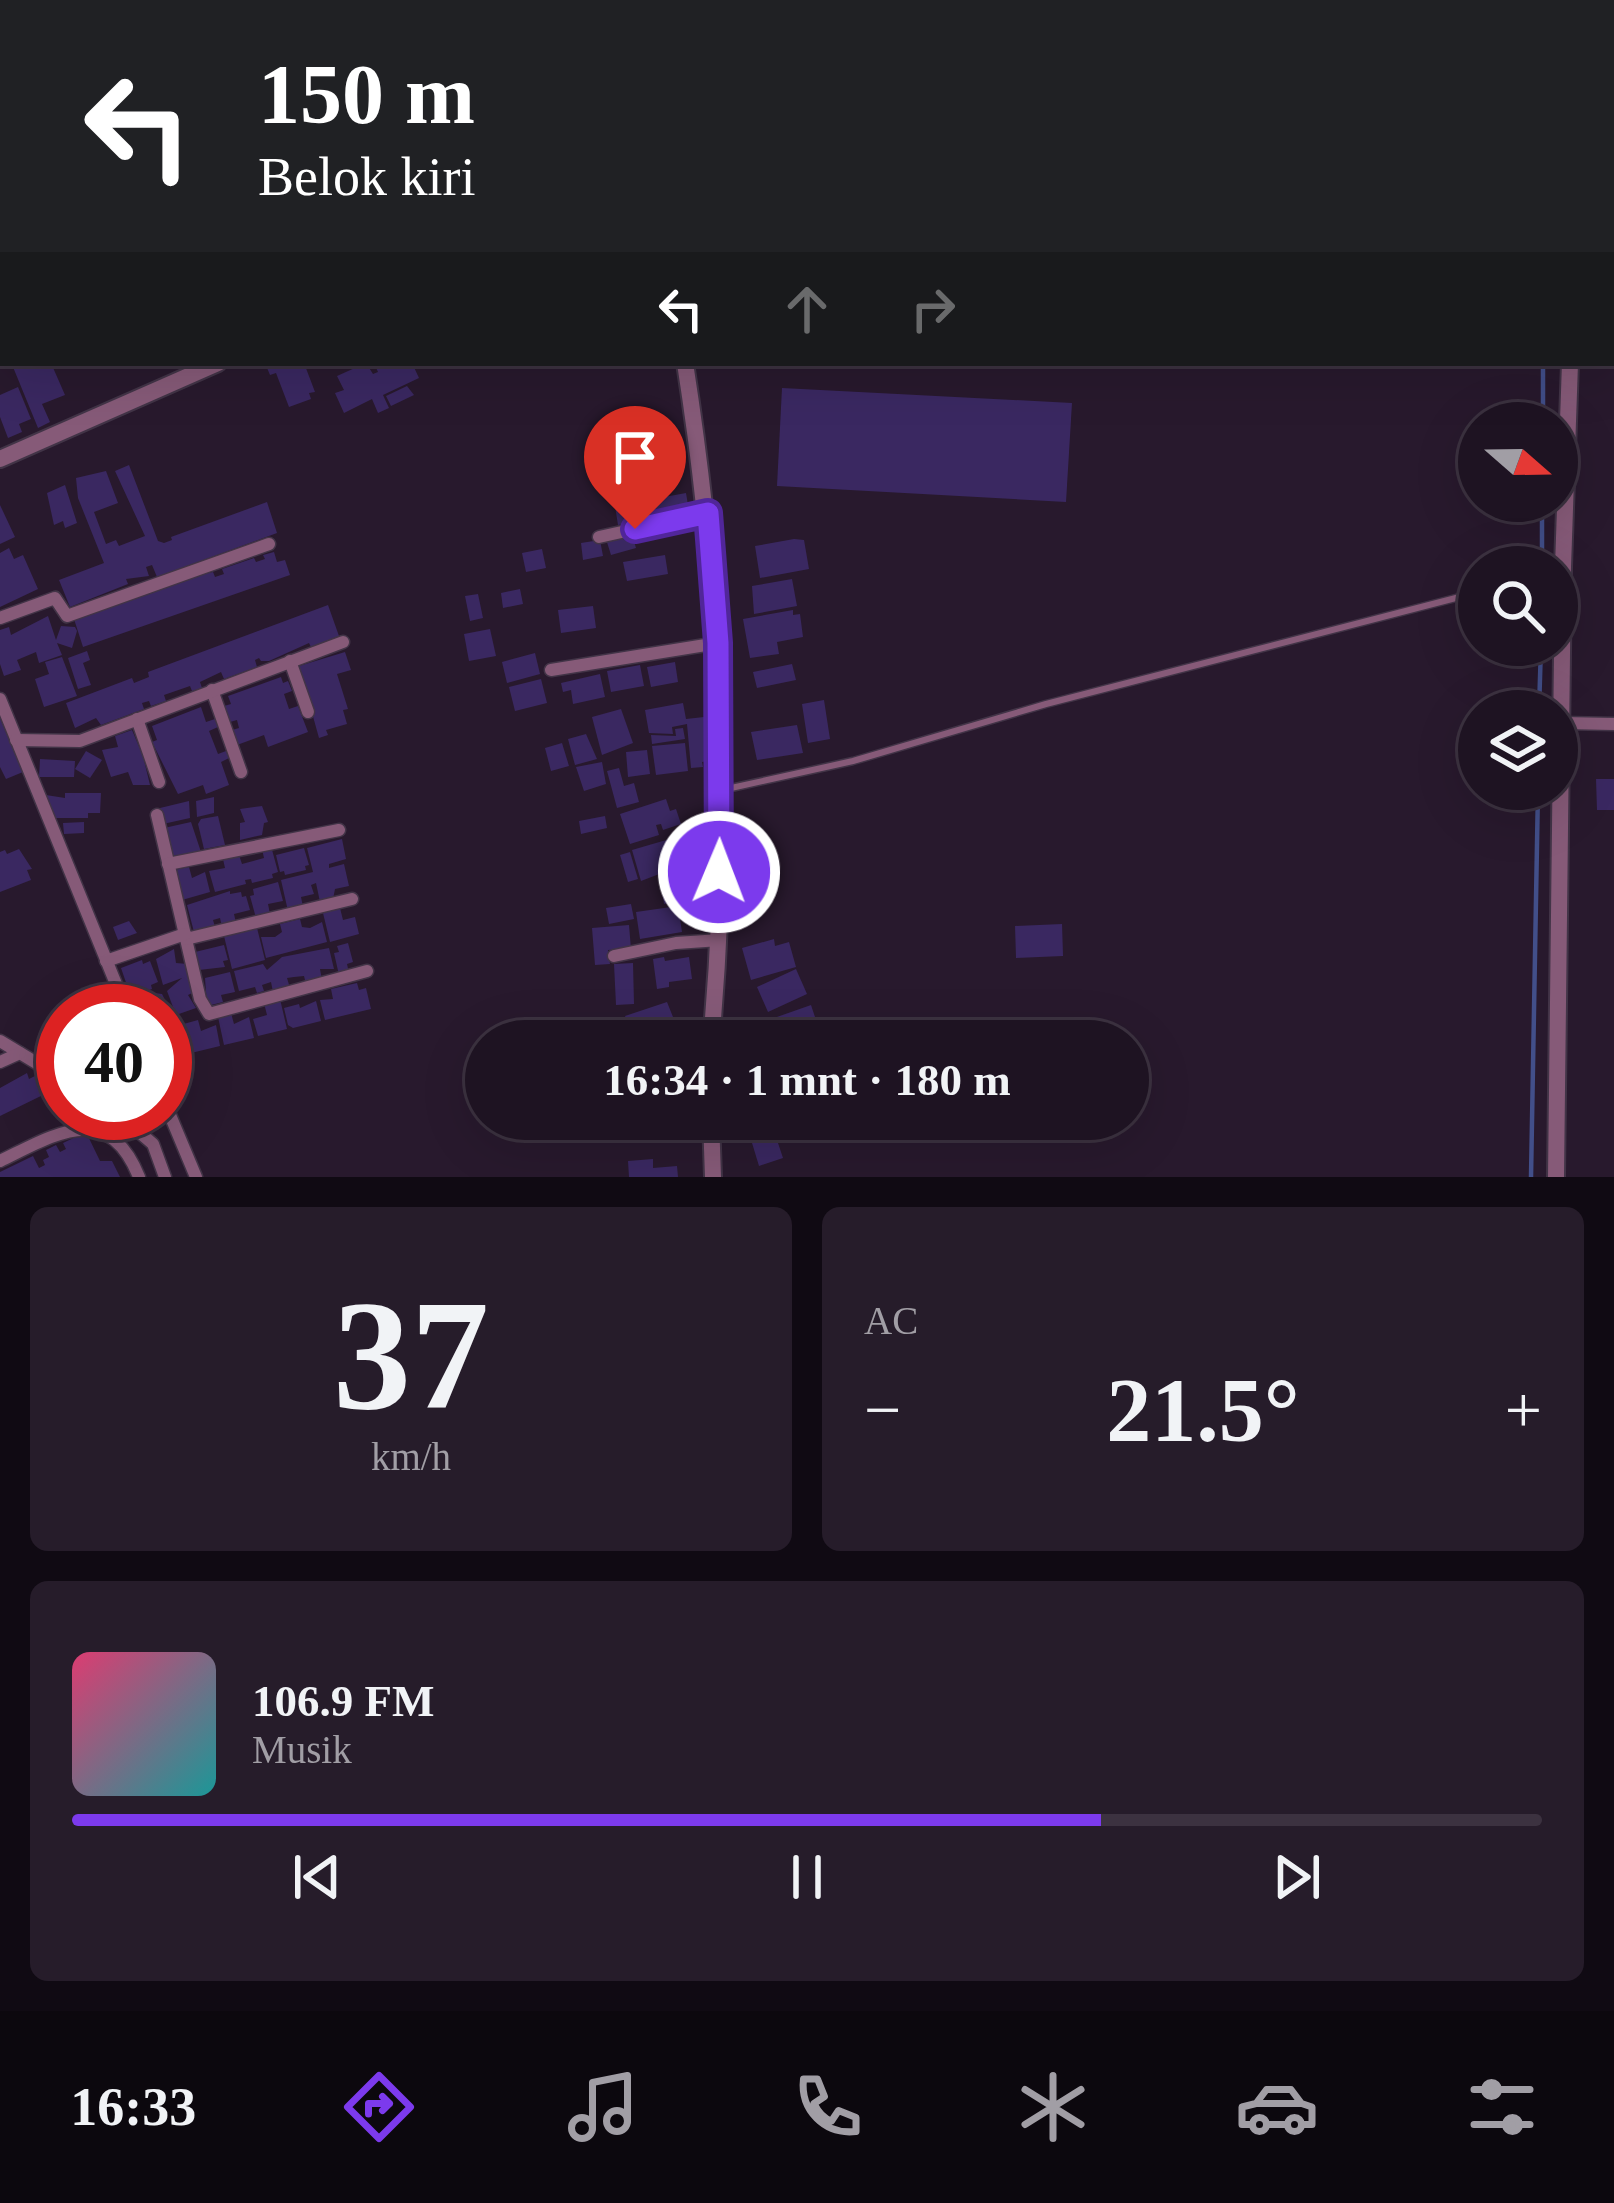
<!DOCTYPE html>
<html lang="id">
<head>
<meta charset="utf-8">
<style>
  :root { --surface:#1e1322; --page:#261c2a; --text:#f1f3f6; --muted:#a19ea5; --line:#3c3240; --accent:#7c3aed }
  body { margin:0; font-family:"Times New Roman",serif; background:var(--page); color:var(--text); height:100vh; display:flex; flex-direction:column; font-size:45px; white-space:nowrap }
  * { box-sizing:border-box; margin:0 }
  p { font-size:39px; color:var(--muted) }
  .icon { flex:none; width:66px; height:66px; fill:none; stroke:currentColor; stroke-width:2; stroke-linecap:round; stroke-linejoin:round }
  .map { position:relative; height:1177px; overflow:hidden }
  .sheet { display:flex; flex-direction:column; gap:30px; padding:30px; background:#100a13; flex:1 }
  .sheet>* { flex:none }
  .banner { position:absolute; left:0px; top:0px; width:1614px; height:366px; box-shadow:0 12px 48px #0002,0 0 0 3px var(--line); background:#202124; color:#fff; overflow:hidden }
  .needle { width:78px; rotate:110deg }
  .controls { position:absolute; left:1458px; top:402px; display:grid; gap:24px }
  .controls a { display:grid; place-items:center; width:120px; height:120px; border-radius:50%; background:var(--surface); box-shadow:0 12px 48px #0002,0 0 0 3px var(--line); font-size:60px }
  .speed { position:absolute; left:36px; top:984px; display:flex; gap:24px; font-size:60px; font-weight:700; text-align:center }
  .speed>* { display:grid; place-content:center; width:156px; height:156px; border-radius:50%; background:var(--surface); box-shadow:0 12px 48px #0002,0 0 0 3px var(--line); line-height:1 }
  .speed .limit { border:18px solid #d22; background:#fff; color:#111 }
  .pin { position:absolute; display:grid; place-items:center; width:102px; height:102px; color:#fff; margin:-123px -51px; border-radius:50% 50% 50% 0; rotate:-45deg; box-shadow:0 0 12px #0007 }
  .pin .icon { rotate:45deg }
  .me { position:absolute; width:132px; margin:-66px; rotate:1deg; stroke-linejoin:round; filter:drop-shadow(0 0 9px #0008) }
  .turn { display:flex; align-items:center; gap:42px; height:252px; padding:0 60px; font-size:54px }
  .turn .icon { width:156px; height:156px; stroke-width:2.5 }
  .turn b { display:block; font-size:84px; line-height:102px }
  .lanes { display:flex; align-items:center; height:114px; padding:0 60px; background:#0003; justify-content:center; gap:60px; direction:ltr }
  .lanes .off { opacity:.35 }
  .big { font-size:90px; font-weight:700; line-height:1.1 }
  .sheet .tile { flex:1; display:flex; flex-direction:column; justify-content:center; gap:18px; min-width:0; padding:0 42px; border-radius:18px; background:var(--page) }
  .sheet .dial { align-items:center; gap:0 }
  .dial b { font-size:156px; line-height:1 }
  .song { display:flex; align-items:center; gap:36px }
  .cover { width:144px; height:144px; border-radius:18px; background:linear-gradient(135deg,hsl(340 70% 55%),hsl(180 70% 35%)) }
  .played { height:12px; border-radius:6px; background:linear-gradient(90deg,var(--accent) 70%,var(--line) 70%) }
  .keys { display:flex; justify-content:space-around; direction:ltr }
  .heat { display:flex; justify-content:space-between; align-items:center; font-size:66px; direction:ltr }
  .sheet .tiles { flex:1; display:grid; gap:30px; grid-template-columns:1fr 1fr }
  .tile:last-child { grid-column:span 2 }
  .trip { position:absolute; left:465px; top:1020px; width:684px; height:120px; border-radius:60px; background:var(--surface); box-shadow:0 12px 48px #0002,0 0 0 3px var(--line); font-weight:700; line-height:120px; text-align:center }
  .menu { display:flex; height:192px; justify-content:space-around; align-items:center; background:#0c080e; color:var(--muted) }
  .menu .icon { width:84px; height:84px }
  .menu .on { color:var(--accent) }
  .menu b { font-size:54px; color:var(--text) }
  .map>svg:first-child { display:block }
</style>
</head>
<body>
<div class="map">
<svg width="1614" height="1177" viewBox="0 0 1614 1177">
  <rect width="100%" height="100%" fill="#28192d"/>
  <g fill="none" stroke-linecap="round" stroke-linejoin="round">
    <!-- stream -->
    <g stroke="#424f8a" stroke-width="4.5">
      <polyline points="1556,3 1556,0"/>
      <polyline points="1543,423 1543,363"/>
      <polyline points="1542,567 1542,501"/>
      <polyline points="1539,711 1541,645"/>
      <polyline points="1531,1177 1538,789"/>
    </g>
  </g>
  <!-- building -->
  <g fill="#3a2861">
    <polygon points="22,363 51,363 65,395 42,404 50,422 38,428 13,367"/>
    <polygon points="265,363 304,363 315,392 309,393 311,399 289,407 276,373 270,375"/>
    <polygon points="366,363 373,374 378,372 374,363 412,363 419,378 383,395 389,408 378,413 372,399 344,413 335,393 344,390 337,376"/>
    <polygon points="407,386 414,395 391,406 386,396"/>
    <polygon points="18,387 31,419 19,424 22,432 8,438 0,417 0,395"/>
    <polygon points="782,388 1072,403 1066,502 777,486"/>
    <polygon points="654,450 656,484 607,496 600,462"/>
    <polygon points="129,465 158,541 164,543 172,540 171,537 267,502 277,533 157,577 152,565 146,567 149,576 126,579 128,584 70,607 59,580 104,563 78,498 76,478 106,471 118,503 94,512 106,544 116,540 119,546 145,536 115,471"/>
    <polygon points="65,485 77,523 65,528 63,521 54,525 47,493"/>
    <polygon points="686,493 688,505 679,506 681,514 618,525 615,506"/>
    <polygon points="0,505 15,537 0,544"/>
    <polygon points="631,531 636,548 611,555 606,539"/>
    <polygon points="794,539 804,540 809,569 760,578 755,546"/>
    <polygon points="600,540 603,556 583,560 581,543"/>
    <polygon points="9,548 14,559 23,555 38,589 0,607 0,553"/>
    <polygon points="542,549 546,568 526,572 522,553"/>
    <polygon points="274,552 277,562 285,560 290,575 83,647 74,619 204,574 213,572 215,577 224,574 222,569 254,558 256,562 265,559 263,555"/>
    <polygon points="665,555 668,574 627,581 623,562"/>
    <polygon points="792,579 797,606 754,614 752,586"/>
    <polygon points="520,589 523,604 503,608 501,593"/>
    <polygon points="478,594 483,618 470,621 465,596"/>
    <polygon points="328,605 339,636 311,647 309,643 269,661 261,661 259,658 255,660 257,667 224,679 221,672 200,682 202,688 192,691 190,686 164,695 166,701 151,706 149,701 142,703 144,709 101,725 96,718 75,728 66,703 132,678 134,683 149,677 148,672"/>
    <polygon points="593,606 596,628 561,633 558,610"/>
    <polygon points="793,610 793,615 800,614 803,637 777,642 779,654 750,658 743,619"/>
    <polygon points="48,616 56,640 61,626 75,627 77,631 72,648 57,643 62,655 39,663 36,652 17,660 21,670 4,676 0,664 0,630 9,627 11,635"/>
    <polygon points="490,629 496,656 469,661 464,634"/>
    <polygon points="87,651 90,660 83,663 91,685 78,689 68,658"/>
    <polygon points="345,652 351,670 337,674 348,709 343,710 347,724 326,730 328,735 319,738 299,666"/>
    <polygon points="535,653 540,674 507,683 502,662"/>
    <polygon points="62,657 77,696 44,707 35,679 49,674 45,662"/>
    <polygon points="675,662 678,682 651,687 647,667"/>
    <polygon points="792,664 796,680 757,688 753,672"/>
    <polygon points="640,665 644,686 611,692 607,671"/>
    <polygon points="600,674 605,697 573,704 571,690 563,692 561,683"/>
    <polygon points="281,677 283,683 288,681 292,691 284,694 289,709 298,706 308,732 268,747 264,735 237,745 232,730 239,728 237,720 230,722 224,706 231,704 228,696"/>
    <polygon points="541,679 547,703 515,711 509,687"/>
    <polygon points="824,700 830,739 808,743 802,704"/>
    <polygon points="683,703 686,719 704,717 708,761 702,762 703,767 691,768 687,724 672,727 673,734 649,733 645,710"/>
    <polygon points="201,707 206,722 215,719 218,727 209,731 218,754 226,751 229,758 221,762 229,785 206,794 203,785 178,794 152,742 157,740 152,726"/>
    <polygon points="621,709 633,743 602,755 592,717"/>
    <polygon points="0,718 23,772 6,779 0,767"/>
    <polygon points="797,725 803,753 757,760 751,732"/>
    <polygon points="683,728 685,739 652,744 651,735 676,736 675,729"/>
    <polygon points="132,730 143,756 150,785 133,785 128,772 111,777 102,750 118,747 115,736"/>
    <polygon points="586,734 597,759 575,765 568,739"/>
    <polygon points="562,743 569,766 551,771 545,748"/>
    <polygon points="685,743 688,771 656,775 652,746"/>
    <polygon points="647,750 650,774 628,777 626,752"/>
    <polygon points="86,751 102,760 90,778 75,769"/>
    <polygon points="40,759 75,761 74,777 39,777"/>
    <polygon points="602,762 606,784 584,791 576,767"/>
    <polygon points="619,768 624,786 634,783 639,802 617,808 607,771"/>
    <polygon points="1596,779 1614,779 1614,810 1597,810"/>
    <polygon points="65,793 101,793 100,813 88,813 88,818 55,818 46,795 65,798"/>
    <polygon points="214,797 214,813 197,817 196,801"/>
    <polygon points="666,799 670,811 676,809 681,824 663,830 661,824 656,825 659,835 630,844 620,814"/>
    <polygon points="189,801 190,818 163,824 160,808"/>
    <polygon points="262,806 268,822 264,823 262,835 240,840 240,823 245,822 240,809"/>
    <polygon points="218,816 225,845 204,849 198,824 201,819"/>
    <polygon points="605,816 607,828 581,834 579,821"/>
    <polygon points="84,822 84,833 64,834 63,823"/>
    <polygon points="191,822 201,852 171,859 164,828"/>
    <polygon points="680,836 688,863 641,881 632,850"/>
    <polygon points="342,839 346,859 329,864 329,868 344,864 349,886 335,889 333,899 320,902 316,883 311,885 314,894 301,897 303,907 288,911 281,880 313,872 307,848"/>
    <polygon points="271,846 278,872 272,874 273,878 252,883 251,879 245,880 246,884 215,892 209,871 225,868 223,859 239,855 242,864 264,858 262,849"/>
    <polygon points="304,848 309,865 305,866 306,870 285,875 284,871 280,872 276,855"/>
    <polygon points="19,849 32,869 27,870 31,880 0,892 0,852 5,850 7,854"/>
    <polygon points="630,852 638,879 628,882 620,855"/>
    <polygon points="189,867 192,878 205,872 210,892 182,900 174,870"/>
    <polygon points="697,872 701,897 664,904 660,878"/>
    <polygon points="278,882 283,901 268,904 270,914 256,918 250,896 254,895 253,889"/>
    <polygon points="230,891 230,894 241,892 242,897 246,896 250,910 234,914 236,923 222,927 220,918 213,920 215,927 194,932 187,905"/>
    <polygon points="631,904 634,919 609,924 606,908"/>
    <polygon points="678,906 682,932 640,939 636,912"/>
    <polygon points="340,908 343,920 355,917 359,934 330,942 323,913"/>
    <polygon points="300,919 302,927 310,928 322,922 327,942 266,958 261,937 275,937 282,932 280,924"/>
    <polygon points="129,921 137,933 118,940 113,927"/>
    <polygon points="1062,924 1063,956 1016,958 1015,926"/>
    <polygon points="629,925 631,949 608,950 610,964 595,965 592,928"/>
    <polygon points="257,928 265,960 232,969 224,936"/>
    <polygon points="774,939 775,946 789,942 796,967 751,980 742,948"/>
    <polygon points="348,943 353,962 347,964 349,973 339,975 334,953 339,952 337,946"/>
    <polygon points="224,945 228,960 223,961 225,967 199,970 195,952"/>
    <polygon points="329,948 334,969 320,969 322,980 306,984 304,976 294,977 287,978 290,988 273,992 271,982 262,985 264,991 257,993 255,987 239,991 234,971 263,964 267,970 282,957"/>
    <polygon points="174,949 176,963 188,964 196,991 188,995 196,1008 176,1015 167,991 182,978 163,985 156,959"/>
    <polygon points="664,957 665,961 689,957 692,979 669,982 669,987 657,989 653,959"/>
    <polygon points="142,960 143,964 150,961 158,982 151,985 152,989 131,997 121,968"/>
    <polygon points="633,963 634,1004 616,1005 614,964"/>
    <polygon points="796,969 807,994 768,1012 757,987"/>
    <polygon points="230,972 235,992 221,995 223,1002 207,1006 205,978"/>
    <polygon points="357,983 359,990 366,988 371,1009 325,1020 320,1000 333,999 331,989"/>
    <polygon points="154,993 162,994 172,1014 165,1016 165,1011 147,1011 142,998"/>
    <polygon points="280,999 287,1029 258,1036 253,1019 267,1015 264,1003"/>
    <polygon points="316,1001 321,1021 293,1028 288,1025 284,1008 299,1004 300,1008"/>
    <polygon points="667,1002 675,1022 635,1041 625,1016"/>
    <polygon points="811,1005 819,1029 827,1027 832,1041 763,1041 757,1024"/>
    <polygon points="231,1013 234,1024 249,1017 254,1038 224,1045 218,1017"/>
    <polygon points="175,1019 186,1048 180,1025 198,1020 201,1031 216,1025 220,1046 187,1054 186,1048 165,1056 165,1022"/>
    <polygon points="597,1020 602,1041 575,1041 571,1027"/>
    <polygon points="27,1073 29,1079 37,1075 45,1094 0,1116 0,1088"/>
    <polygon points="736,1119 764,1119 765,1124 739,1131"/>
    <polygon points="772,1125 783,1158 759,1166 749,1133"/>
    <polygon points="86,1132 100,1161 112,1161 120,1177 0,1177 0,1172 33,1156 39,1168 45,1165 43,1160 49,1157 46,1150 56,1145 60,1152 66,1149 63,1143"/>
    <polygon points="653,1159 653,1168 677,1166 678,1177 629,1177 628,1161"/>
  </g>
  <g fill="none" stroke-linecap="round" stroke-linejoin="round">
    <!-- service casing -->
    <g stroke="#423447" stroke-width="9">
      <polyline id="service" points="722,790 853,761 1046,704 1479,592"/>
    </g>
    <!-- minor casing -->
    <g stroke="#423447" stroke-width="15">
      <g id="minor">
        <polyline points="570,0 570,3"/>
        <polyline points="0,62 3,61"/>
        <polyline points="599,537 708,513"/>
        <polyline points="0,618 55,598 67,616 269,544"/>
        <polyline points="290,661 308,712"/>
        <polyline points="551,670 718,643"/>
        <polyline points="212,690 241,772"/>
        <polyline points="0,699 127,1011"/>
        <polyline points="137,719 159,782"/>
        <polyline points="1563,723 1614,724"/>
        <polyline points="16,740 80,741 343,642"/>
        <polyline points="157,815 200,999 209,1014 367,971"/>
        <polyline points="168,864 339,830"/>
        <polyline points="186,939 352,899"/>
        <polyline points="614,956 676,943 720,940"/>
        <polyline points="106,961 185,934"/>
        <polyline points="0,1041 63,1079"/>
        <polyline points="0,1062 20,1053"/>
        <polyline points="165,1103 196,1177"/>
        <polyline points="117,1113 153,1144 165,1177"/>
        <path d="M0,1161C54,1135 108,1099 139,1177"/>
      </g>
    </g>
    <!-- tertiary casing -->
    <g stroke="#423447" stroke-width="20">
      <g id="tertiary">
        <polyline points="1582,3 1582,0"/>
        <path d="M685,363C720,587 732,815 711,1041"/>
        <polyline points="0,459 218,363"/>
        <polyline points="711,1119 713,1177"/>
        <polyline points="1556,1177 1563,567 1570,363"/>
      </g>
    </g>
    <!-- service -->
    <use href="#service" stroke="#865a78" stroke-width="6"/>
    <!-- minor -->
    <use href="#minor" stroke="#865a78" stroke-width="12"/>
    <!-- tertiary -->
    <use href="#tertiary" stroke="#865a78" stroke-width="16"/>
  </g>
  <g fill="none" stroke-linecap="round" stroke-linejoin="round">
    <!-- route casing -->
    <g stroke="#51269a" stroke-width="30">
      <polyline id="route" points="635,529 708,513 718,643 719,872"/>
    </g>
    <!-- route -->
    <use href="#route" stroke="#7c3aed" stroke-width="21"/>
  </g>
</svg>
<div class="controls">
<a><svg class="needle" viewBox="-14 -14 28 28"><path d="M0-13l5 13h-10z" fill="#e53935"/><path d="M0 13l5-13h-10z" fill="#a19ea5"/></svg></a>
<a><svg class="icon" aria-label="search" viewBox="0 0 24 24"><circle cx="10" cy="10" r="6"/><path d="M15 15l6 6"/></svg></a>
<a><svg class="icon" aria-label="layers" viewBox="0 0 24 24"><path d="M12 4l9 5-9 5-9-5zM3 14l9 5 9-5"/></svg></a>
</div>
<div class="speed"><div class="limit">40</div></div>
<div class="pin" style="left:635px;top:529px;background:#d93025"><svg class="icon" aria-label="arrive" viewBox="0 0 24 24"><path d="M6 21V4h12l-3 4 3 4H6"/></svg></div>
<svg class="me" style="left:719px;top:872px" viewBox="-20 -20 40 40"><circle r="17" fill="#7c3aed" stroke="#fff" stroke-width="3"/><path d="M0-11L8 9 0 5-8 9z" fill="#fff"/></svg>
<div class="trip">16:34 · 1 mnt · 180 m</div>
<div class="banner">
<div class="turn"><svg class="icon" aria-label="left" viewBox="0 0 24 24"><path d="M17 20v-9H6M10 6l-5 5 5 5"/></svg><div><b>150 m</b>Belok kiri</div></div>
<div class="lanes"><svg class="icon" aria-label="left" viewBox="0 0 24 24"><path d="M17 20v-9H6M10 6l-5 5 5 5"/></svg><svg class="icon off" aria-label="ahead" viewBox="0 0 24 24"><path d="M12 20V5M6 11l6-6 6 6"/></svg><svg class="icon off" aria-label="right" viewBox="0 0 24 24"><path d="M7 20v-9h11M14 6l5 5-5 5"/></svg></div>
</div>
</div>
<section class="sheet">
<div class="tiles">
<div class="tile dial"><b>37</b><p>km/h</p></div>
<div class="tile"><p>AC</p>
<div class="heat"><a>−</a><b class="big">21.5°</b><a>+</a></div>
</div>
<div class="tile">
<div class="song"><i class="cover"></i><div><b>106.9 FM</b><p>Musik</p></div></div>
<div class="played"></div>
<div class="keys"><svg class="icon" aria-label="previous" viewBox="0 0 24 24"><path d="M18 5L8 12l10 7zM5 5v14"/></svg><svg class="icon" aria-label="pause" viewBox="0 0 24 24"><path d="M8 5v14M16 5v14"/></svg><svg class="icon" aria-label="next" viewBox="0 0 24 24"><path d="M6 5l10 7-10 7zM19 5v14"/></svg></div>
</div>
</div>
</section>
<nav class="menu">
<b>16:33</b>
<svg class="icon on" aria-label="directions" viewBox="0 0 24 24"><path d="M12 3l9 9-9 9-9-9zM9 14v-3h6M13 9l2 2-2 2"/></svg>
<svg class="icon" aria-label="music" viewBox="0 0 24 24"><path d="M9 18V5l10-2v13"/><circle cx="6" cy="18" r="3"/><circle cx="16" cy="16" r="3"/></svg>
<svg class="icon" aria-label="phone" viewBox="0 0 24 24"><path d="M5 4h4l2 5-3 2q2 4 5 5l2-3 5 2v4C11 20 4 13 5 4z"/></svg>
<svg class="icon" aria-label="climate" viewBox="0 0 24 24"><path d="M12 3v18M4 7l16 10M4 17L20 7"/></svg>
<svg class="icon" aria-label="car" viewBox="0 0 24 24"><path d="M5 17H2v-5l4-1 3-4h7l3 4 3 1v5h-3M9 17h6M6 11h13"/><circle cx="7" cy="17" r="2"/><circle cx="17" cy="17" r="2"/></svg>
<svg class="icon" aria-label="filters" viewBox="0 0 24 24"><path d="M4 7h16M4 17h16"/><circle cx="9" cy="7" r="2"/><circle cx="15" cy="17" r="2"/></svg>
</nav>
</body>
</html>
